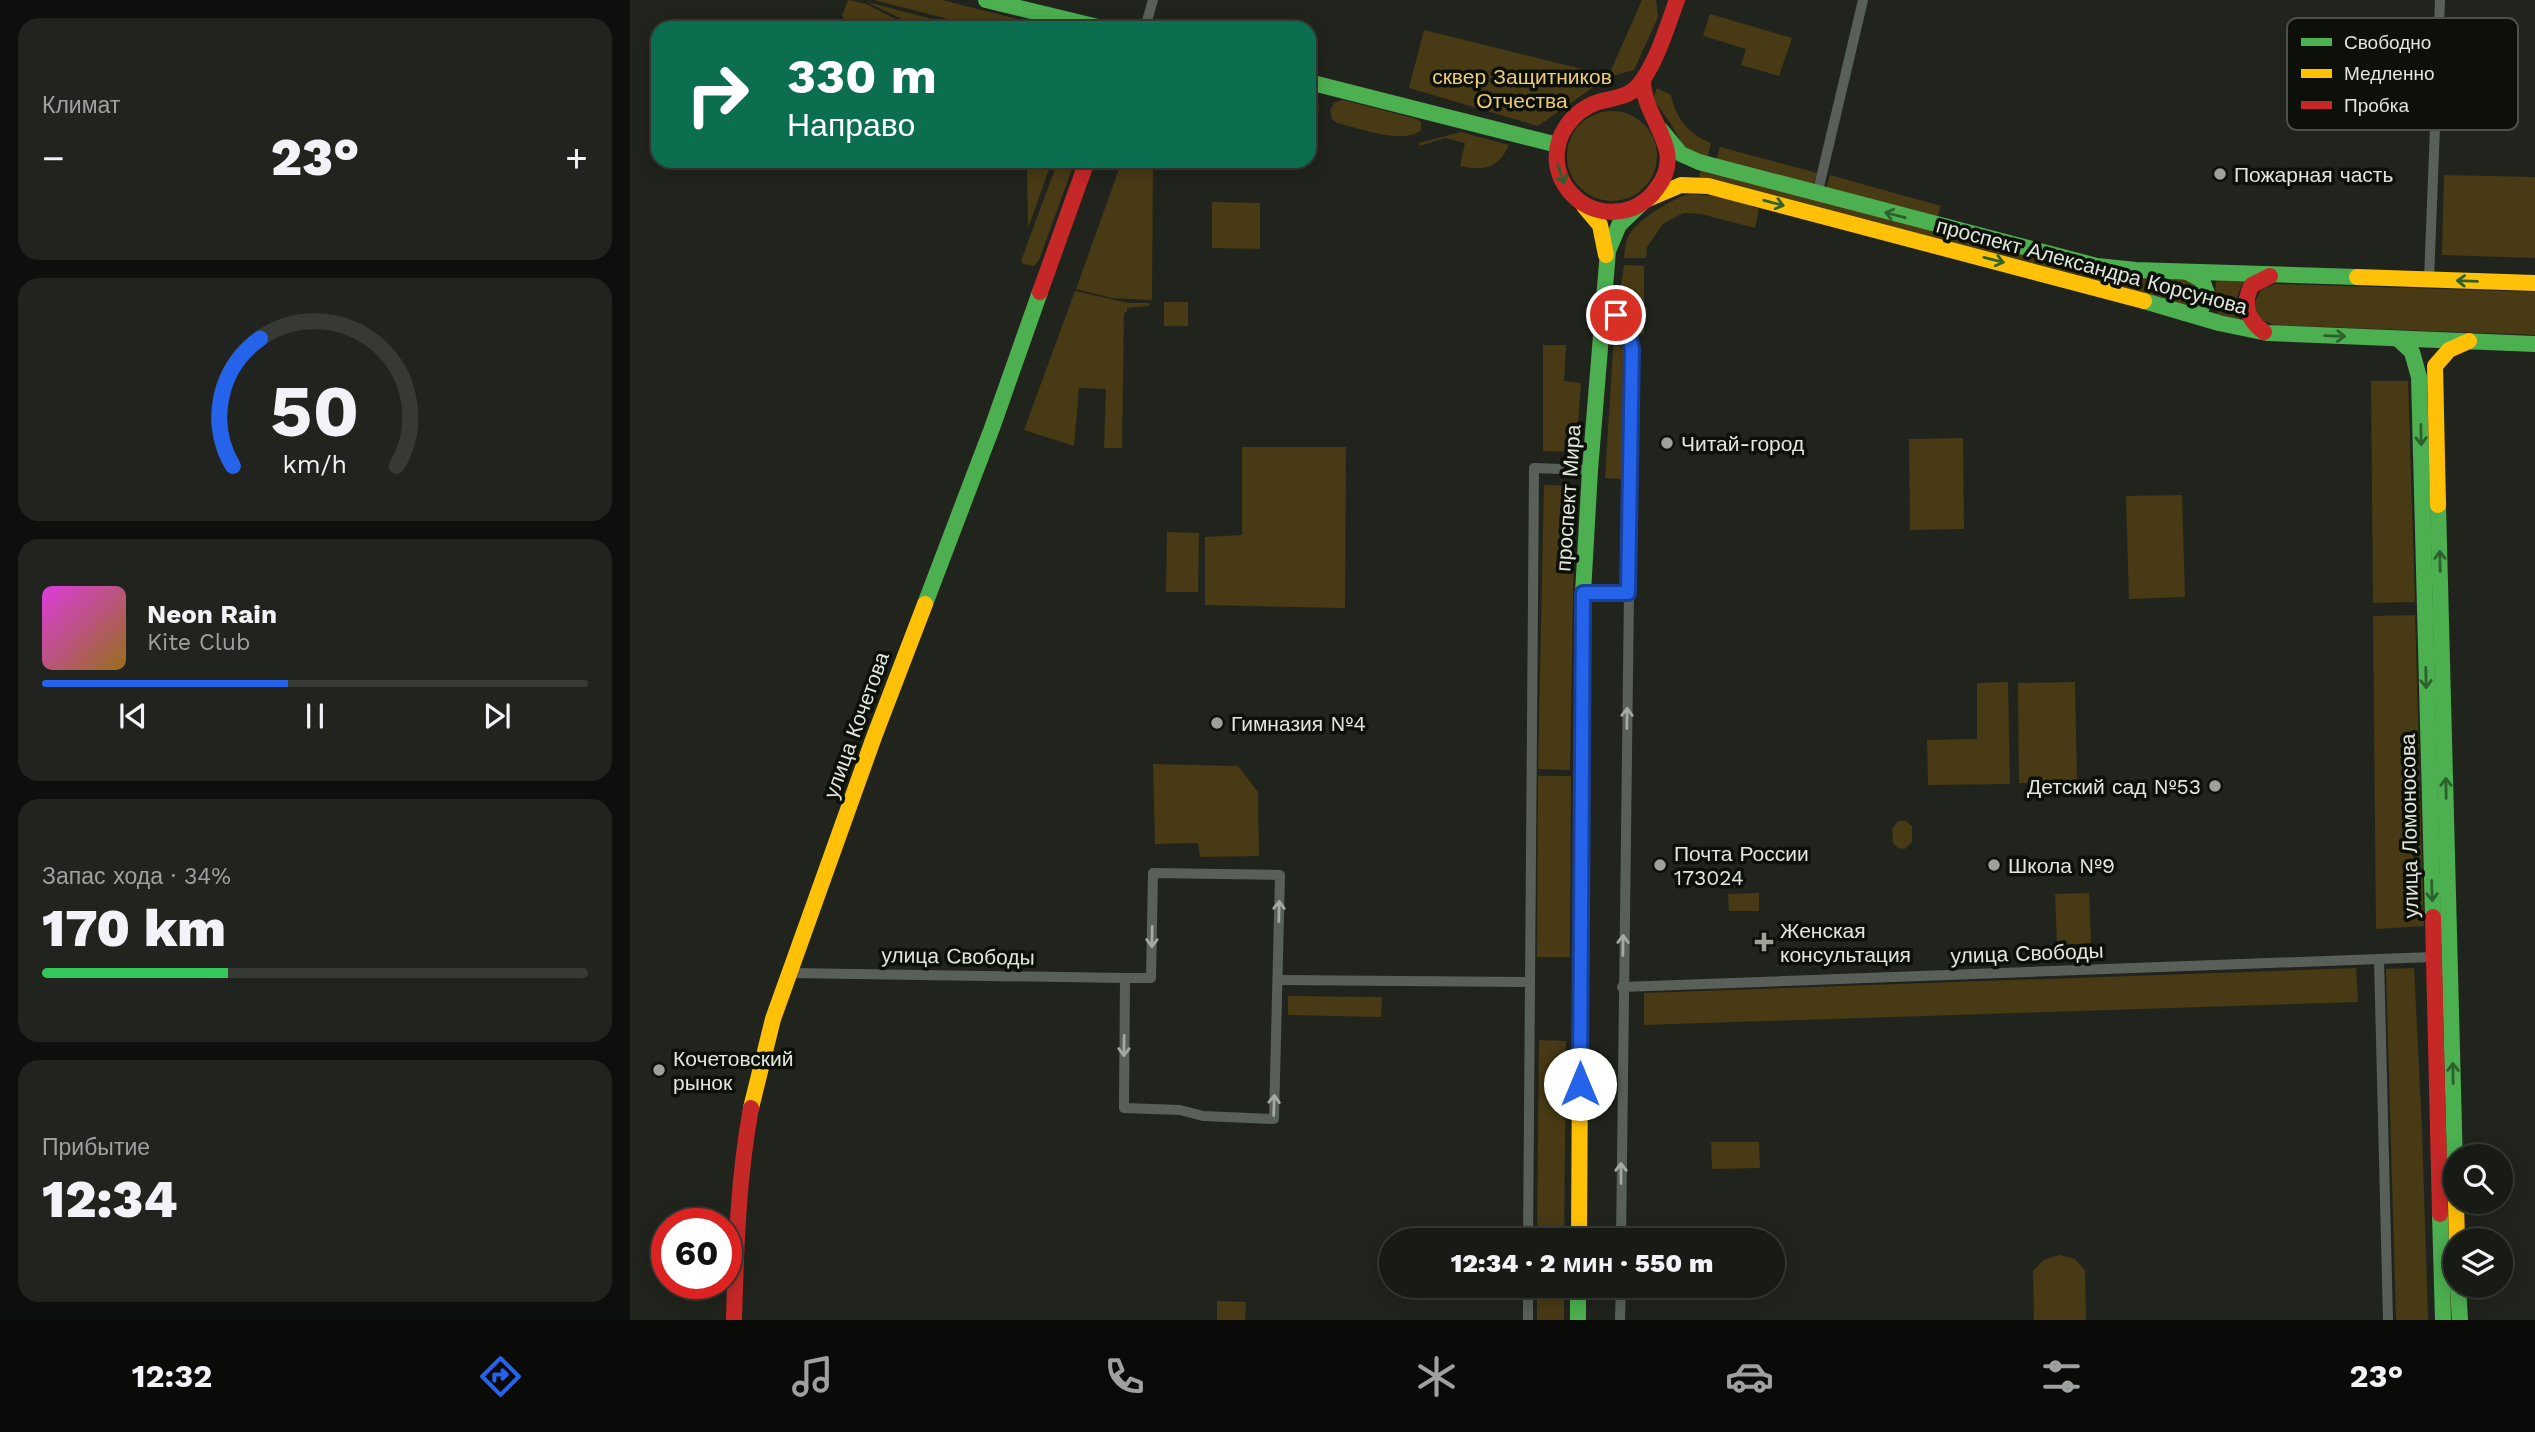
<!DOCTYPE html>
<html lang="ru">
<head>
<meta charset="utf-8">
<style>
  :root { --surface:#181b15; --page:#21241e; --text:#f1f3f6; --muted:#9fa1a0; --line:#363934; --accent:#2563eb }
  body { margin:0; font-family:"Work Sans",sans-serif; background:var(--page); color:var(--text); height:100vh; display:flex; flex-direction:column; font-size:26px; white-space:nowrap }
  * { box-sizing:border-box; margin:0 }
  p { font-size:23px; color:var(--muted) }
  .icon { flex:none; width:38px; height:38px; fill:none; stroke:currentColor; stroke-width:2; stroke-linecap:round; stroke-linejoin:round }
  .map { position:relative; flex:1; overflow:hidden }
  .details { display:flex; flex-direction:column; gap:18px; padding:18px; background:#0d0f0c; width:630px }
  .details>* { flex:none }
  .hud { position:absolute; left:21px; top:21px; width:665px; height:147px; border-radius:21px; box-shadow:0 4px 18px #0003,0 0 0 2px var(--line); background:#0b6e4f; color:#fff; overflow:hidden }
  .buttons { position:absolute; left:1813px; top:1144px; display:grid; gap:14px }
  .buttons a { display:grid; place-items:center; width:70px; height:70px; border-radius:50%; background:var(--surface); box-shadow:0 4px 18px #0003,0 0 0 2px var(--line); font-size:35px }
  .speed { position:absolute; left:21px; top:1208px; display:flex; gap:14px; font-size:35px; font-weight:700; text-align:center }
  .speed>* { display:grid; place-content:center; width:91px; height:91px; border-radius:50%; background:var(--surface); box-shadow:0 4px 18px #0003,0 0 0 2px var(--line); line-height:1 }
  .speed .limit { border:10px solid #d22; background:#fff; color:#111 }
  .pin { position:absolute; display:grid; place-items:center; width:60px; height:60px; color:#fff; margin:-30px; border:4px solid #fff; border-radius:50%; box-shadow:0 2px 7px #0007 }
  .me { position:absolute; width:77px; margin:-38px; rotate:0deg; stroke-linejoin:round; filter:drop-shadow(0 0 5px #0008) }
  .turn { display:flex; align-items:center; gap:24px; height:147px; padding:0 21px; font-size:32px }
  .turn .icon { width:91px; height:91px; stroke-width:2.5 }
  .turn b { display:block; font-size:49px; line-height:60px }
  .big { font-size:52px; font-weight:800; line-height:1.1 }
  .details .tile { flex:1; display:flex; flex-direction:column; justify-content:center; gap:10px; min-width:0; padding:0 24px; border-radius:21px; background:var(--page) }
  .details .dial { align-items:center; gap:0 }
  .dial svg { height:182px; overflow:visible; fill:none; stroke:var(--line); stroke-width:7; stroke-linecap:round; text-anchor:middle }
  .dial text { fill:var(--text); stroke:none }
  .song { display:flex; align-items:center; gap:21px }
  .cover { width:84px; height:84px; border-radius:10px; background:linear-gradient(135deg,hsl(300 70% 55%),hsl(40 70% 35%)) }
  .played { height:7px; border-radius:4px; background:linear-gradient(90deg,var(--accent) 45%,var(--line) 45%) }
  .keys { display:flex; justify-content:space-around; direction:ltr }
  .heat { display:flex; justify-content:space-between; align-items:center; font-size:38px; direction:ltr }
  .charge { height:10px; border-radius:5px; background:linear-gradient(90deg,#34c759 34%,var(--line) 0) }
  .trip { position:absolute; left:749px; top:1228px; width:406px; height:70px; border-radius:35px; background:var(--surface); box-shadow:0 4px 18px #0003,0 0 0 2px var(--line); font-weight:800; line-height:70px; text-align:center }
  .tabs { display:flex; height:112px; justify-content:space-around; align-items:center; background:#0a0b08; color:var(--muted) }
  .tabs .icon { width:49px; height:49px }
  .tabs .on { color:var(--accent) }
  .tabs b { font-size:32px; color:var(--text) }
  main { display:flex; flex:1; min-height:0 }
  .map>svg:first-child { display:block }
</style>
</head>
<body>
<main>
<section class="details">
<div class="tile"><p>Климат</p>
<div class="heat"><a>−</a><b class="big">23°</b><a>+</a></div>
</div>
<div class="tile dial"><svg viewBox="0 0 100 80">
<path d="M14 69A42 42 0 1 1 86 69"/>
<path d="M14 69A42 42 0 0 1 26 13" stroke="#2563eb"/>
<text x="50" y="56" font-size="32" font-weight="700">50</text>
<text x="50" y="72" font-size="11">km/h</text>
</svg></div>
<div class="tile">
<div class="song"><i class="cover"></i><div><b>Neon Rain</b><p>Kite Club</p></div></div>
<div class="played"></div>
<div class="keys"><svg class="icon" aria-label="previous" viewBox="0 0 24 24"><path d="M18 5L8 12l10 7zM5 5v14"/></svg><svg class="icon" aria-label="pause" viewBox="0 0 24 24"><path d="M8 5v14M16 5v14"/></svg><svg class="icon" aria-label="next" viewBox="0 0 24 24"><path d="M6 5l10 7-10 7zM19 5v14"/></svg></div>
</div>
<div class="tile"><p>Запас хода · 34%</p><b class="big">170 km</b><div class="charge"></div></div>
<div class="tile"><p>Прибытие</p><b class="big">12:34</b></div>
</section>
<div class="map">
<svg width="1905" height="1320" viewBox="0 0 1905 1320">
  <rect width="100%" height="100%" fill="#20241c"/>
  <!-- green -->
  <g fill="#483a14">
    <polygon points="218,0 236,4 283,28 267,28 234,19 229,25 218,23 212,16"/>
    <polygon points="244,0 312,0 422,28 353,28"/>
    <polygon points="1012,0 1026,0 1028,17 1004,70 978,77"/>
    <polygon points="237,2 337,28 290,28"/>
    <polygon points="1080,14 1162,38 1149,76 1111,65 1116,49 1073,36"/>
    <polygon points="794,30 968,73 965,86 908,126 779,88"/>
    <path d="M1027,88L1041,95C1045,117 1060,136 1081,143L1077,160L1056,151L1041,124L1023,99Z"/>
    <path d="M679,93C694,102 688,114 684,128L679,127Z"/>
    <path d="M713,100L787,119L791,122V130C774,145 728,128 707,123L702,119L700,110L705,102Z"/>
    <circle cx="982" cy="156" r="45"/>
    <path d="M831,132L879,145C868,169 854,171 830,166L835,143L815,138L790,146L789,143Z"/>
    <polygon points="1090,147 1187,173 1183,186 1086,160"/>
    <polygon points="397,161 422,161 398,228"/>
    <polygon points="428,161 445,161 409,260 404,266 393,264 391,261"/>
    <polygon points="492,161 523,162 522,300 482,298 446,289"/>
    <polygon points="1071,169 1560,280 1566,282 1572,296 1561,307 1069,177"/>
    <polygon points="1200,175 1311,206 1307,219 1196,189"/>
    <polygon points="1814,175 1905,177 1905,258 1812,255"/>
    <path d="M1059,194L1096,197L1129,209L1125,228L1071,214L1053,213L1033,224L1017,247L1016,258H994C995,251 995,241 999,235C1008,219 1042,199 1059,194Z"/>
    <polygon points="582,202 630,203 630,249 582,248"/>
    <polygon points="994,265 1014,266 1014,334 1004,334 989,301"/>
    <path d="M1586,280L1616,281C1605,293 1605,304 1610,319L1588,314L1585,298Z"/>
    <polygon points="1645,284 1905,292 1905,335 1644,325 1630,319 1624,304 1631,290"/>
    <polygon points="445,291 498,303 519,303 519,306 497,308 497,312 494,313 492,448 474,448 476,389 449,388 444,446 394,430"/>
    <rect x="534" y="302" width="24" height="24"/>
    <polygon points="984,335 993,349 993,479 975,478"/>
    <polygon points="913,345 936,345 934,381 951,383 946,452 913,451"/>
    <polygon points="1741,381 1778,381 1785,602 1743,603"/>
    <polygon points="1333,438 1334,529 1280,530 1279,439"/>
    <polygon points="612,447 716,447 715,608 575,605 575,537 612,535"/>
    <polygon points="914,485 945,486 940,770 908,769"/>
    <polygon points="1552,495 1555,597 1499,599 1496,496"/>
    <polygon points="537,532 569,533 568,592 536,592"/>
    <polygon points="1785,615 1794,926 1746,929 1743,616"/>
    <polygon points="1378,682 1380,784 1298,785 1297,740 1347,739 1347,683"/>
    <polygon points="1445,682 1447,782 1389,783 1388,683"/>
    <polygon points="523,764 608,766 628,792 629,856 570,857 568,843 525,844"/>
    <polygon points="908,776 941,776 940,957 907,957"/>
    <polygon points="1268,821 1276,821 1282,826 1282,842 1275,849 1268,848 1263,843 1262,829"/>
    <polygon points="1129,893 1129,911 1099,911 1098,894"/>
    <polygon points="1459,893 1461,943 1427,945 1425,894"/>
    <polygon points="1726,968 1728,1002 1014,1025 1014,993"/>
    <polygon points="1784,968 1792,1130 1798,1320 1766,1320 1756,969"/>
    <polygon points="658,996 752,997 751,1017 658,1015"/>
    <polygon points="909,1040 936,1041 934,1241 907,1241"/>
    <polygon points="1081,1142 1129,1142 1130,1168 1082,1169"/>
    <polygon points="1814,1142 1819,1142 1824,1320 1818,1320"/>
    <polygon points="1429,1255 1445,1259 1455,1270 1456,1320 1404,1320 1403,1271 1414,1260"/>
    <rect x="907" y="1286" width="27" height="34"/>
    <polygon points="587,1301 616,1302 615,1320 587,1320"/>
  </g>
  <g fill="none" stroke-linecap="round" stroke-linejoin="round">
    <!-- street -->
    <g stroke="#59605a" stroke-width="10">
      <polyline points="515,28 523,0"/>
      <polyline points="1187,195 1233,0"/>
      <polyline points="1799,279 1810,0"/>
      <polyline points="976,298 999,336 1002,349 991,1241"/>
      <polyline points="953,593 998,593"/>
      <polyline points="1749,959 1758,1320"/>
      <polyline points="160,973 495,978 521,978 523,873 650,875 644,1119 573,1116 550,1110 494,1108 495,978"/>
      <polyline points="648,980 900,982"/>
      <polyline points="992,987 1803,957"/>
      <polyline points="898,1241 904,468 960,470"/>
      <polyline points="898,1320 898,1286"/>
      <polyline points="990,1320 991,1286"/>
    </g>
    <!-- fast -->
    <g stroke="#4caf50" stroke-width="16">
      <polyline points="356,0 472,28"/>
      <polyline points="679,82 928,145"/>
      <polyline points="1031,130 1051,154 1069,162 1467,266 1506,270 1727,277"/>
      <polyline points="1514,301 1589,323 1637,333 1905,344"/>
      <polyline points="1555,313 1570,310 1578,296 1572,280 1557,272"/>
      <polyline points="1768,339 1782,352 1789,377 1803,917"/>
      <polyline points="1808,505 1825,1167"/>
      <polyline points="295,604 362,428 410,292"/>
      <polyline points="952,715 953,593 960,470 978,251 989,225 1012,203"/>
      <polyline points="1810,1214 1813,1320"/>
      <polyline points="948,1286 948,1320"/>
      <polyline points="1828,1286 1830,1320"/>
    </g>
    <!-- slow -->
    <g stroke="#ffc107" stroke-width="16">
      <polyline points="1018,199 1051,185 1078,186 1514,301"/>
      <polyline points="954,206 970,225 976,255"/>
      <polyline points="1727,277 1905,283"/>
      <polyline points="1808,505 1805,366 1819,350 1839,341"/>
      <polyline points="121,1108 143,1019 244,737 295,604"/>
      <polyline points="1826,1202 1827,1241"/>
      <polyline points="949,1241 952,715"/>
    </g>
    <!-- jam -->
    <g stroke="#c62828" stroke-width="16">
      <path d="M1013,79C1012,120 1058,148 1027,188C1021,197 1014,203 1003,208C986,214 968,213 952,203C939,194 929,180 927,163C924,136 942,111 968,102C981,98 997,98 1007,87C1026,66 1037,26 1047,0"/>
      <polyline points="410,292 457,161"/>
      <path d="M1634,332C1618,320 1611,304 1622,285L1640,276"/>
      <polyline points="1803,917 1810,1214"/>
      <path d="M104,1320C106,1249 108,1178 121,1108"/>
    </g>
  </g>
  <!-- one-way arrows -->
  <defs><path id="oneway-shaft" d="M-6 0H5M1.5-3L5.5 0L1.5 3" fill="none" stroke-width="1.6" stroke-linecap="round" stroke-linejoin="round" transform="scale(1.75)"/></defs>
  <g stroke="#2c602c">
    <use href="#oneway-shaft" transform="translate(931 174) rotate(71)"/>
    <use href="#oneway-shaft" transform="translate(1144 203) rotate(15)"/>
    <use href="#oneway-shaft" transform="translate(1265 215) rotate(-165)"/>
    <use href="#oneway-shaft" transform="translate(1364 260) rotate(14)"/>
    <use href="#oneway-shaft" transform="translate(1837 281) rotate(-178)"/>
    <use href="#oneway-shaft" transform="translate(1705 336) rotate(2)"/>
    <use href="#oneway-shaft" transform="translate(1791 435) rotate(89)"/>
    <use href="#oneway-shaft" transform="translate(1810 561) rotate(-91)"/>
    <use href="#oneway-shaft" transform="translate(1796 678) rotate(89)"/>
    <use href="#oneway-shaft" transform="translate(1816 788) rotate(-91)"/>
    <use href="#oneway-shaft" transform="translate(1802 891) rotate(88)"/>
    <use href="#oneway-shaft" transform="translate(1823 1073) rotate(-91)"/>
  </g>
  <g stroke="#a3aaa2">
    <use href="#oneway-shaft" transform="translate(997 718) rotate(-89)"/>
    <use href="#oneway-shaft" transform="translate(649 911) rotate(-89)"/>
    <use href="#oneway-shaft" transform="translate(522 937) rotate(91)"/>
    <use href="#oneway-shaft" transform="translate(993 945) rotate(-89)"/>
    <use href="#oneway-shaft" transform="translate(494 1046) rotate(91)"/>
    <use href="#oneway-shaft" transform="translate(644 1105) rotate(-88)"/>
    <use href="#oneway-shaft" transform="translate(991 1173) rotate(-90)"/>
  </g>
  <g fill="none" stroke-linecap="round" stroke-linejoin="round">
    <!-- route casing -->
    <g stroke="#184099" stroke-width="18">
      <polyline id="route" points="950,1084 953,593 998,593 1002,349 999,336 986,315"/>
    </g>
    <!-- route -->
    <use href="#route" stroke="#2563eb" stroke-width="12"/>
  </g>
  <!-- markers -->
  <g fill="#9da299" stroke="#0c1009" stroke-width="2.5">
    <circle cx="1590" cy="174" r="7"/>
    <circle cx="1037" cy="443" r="7"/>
    <circle cx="587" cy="723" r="7"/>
    <circle cx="1585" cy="786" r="7"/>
    <circle cx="1030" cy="865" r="7"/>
    <circle cx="1364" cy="865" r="7"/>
    <path d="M1130.5 931.5h7v7h7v7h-7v7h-7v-7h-7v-7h7z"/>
    <circle cx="29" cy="1070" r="7"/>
  </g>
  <g text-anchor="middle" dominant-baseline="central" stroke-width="7" stroke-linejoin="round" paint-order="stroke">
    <!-- park labels -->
    <g font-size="21" fill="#eccc78" stroke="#0c1009">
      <text x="892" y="76">сквер Защитников<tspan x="892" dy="24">Отчества</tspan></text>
    </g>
    <!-- poi labels -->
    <g font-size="21" fill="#e0e6dc" stroke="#0c1009" text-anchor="start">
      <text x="1604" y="174">Пожарная часть</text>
      <text x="1051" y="443">Читай-город</text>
      <text x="601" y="723">Гимназия №4</text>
      <text x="1571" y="786" text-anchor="end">Детский сад №53</text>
      <text x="1044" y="853">Почта России<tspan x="1044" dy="24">173024</tspan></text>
      <text x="1378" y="865">Школа №9</text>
      <text x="1150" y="930">Женская<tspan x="1150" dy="24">консультация</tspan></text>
      <text x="43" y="1058">Кочетовский<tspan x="43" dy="24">рынок</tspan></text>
    </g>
    <!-- street labels -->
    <g font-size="21" fill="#e0e6dc" stroke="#0c1009">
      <text transform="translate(1462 266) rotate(15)">проспект Александра Корсунова</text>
      <text transform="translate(938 498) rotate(-86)">проспект Мира</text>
      <text transform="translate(226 725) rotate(-70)">улица Кочетова</text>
      <text transform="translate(1779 826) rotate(-91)">улица Ломоносова</text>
      <text transform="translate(1397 953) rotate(-2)">улица Свободы</text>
      <text transform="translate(328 956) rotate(1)">улица Свободы</text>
    </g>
  </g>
  <!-- legend -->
  <rect x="1657" y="18" width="231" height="112" rx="10" fill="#0c1009" stroke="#4c5048" stroke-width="2"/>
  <rect x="1671" y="38" width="31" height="8" fill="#4caf50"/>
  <rect x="1671" y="69" width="31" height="9" fill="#ffc107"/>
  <rect x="1671" y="101" width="31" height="8" fill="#c62828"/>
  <g font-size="19" fill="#e0e6dc">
    <text x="1714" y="49">Свободно</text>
    <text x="1714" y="80">Медленно</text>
    <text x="1714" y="112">Пробка</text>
  </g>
</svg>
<div class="buttons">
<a><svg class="icon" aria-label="search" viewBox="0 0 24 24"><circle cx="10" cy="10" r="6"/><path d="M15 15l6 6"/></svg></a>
<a><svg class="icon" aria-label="layers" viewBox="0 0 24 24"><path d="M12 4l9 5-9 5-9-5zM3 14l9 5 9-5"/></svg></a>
</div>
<div class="speed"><div class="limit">60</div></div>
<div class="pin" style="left:986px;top:315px;background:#d93025"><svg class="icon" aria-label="arrive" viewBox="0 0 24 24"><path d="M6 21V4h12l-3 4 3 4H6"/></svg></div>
<svg class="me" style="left:950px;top:1084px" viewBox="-20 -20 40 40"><circle r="19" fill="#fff"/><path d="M0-13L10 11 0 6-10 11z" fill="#2563eb"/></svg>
<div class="trip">12:34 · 2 мин · 550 m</div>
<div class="hud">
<div class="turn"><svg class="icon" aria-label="right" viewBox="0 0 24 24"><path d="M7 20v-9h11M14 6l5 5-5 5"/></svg><div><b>330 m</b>Направо</div></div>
</div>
</div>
</main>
<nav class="tabs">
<b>12:32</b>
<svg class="icon on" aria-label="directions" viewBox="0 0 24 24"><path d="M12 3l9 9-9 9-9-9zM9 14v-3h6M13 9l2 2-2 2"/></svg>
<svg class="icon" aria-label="music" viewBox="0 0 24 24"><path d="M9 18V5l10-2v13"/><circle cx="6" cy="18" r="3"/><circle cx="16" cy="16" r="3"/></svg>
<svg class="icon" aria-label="phone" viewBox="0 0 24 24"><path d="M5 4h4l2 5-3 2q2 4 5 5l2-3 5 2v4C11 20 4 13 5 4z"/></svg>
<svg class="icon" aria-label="climate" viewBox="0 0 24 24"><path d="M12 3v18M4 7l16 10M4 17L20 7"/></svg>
<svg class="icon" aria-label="car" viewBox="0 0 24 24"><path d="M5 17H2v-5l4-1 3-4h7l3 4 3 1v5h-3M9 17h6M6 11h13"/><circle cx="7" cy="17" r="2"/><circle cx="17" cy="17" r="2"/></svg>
<svg class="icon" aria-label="filters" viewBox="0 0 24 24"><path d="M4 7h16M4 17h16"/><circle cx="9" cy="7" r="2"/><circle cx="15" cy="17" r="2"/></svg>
<b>23°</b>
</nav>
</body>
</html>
